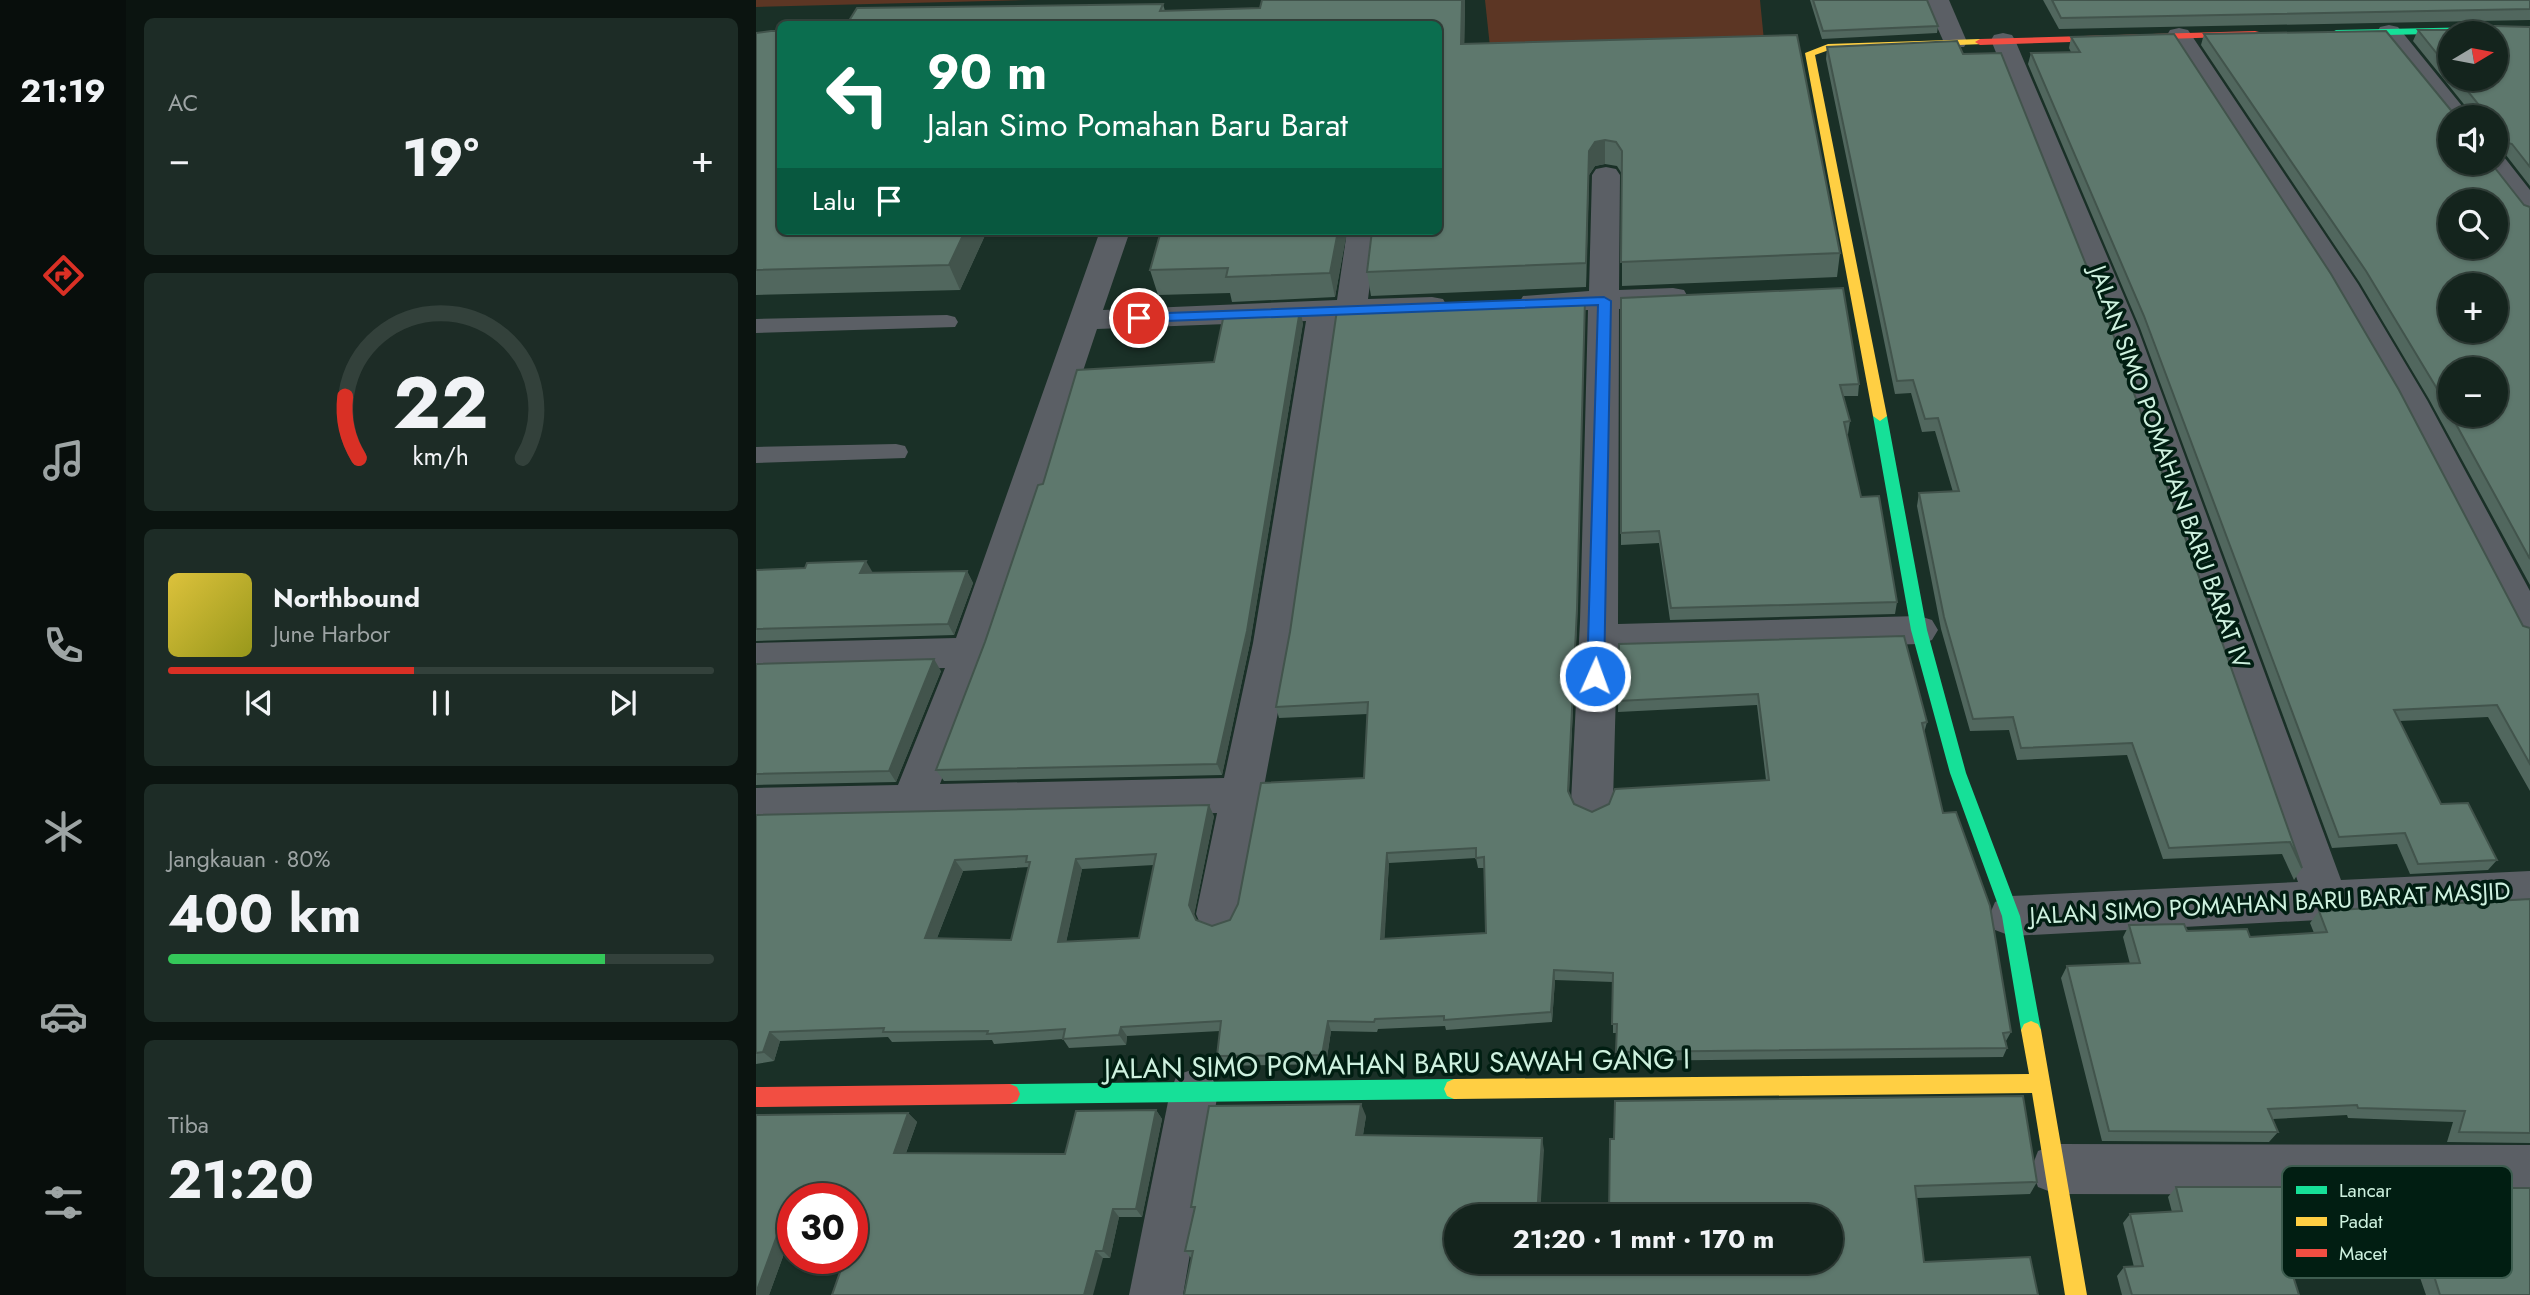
<!DOCTYPE html>
<html lang="id">
<head>
<meta charset="utf-8">
<style>
  :root { --surface:#14241d; --page:#1d2c26; --text:#f1f3f6; --muted:#9da4a4; --line:#33413b; --accent:#d93025 }
  body { margin:0; font-family:Jost,sans-serif; background:var(--page); color:var(--text); height:100vh; display:flex; flex-direction:column; font-size:26px; white-space:nowrap }
  * { box-sizing:border-box; margin:0 }
  p { font-size:23px; color:var(--muted) }
  .icon { flex:none; width:38px; height:38px; fill:none; stroke:currentColor; stroke-width:2; stroke-linecap:round; stroke-linejoin:round }
  .map { position:relative; flex:1; overflow:hidden }
  .panel { display:flex; flex-direction:column; gap:18px; padding:18px; background:#0b1410; width:630px }
  .panel>* { flex:none }
  .top-card { position:absolute; left:21px; top:21px; width:665px; height:214px; border-radius:10px; box-shadow:0 2px 5px #0004,0 0 0 2px var(--line); background:#0b6e4f; color:#fff; overflow:hidden }
  .needle { width:46px; rotate:80deg }
  .controls { position:absolute; left:1682px; top:21px; display:grid; gap:14px }
  .controls a { display:grid; place-items:center; width:70px; height:70px; border-radius:50%; background:var(--surface); box-shadow:0 2px 5px #0004,0 0 0 2px var(--line); font-size:35px }
  .speed { position:absolute; left:21px; top:1183px; display:flex; gap:14px; font-size:35px; font-weight:700; text-align:center }
  .speed>* { display:grid; place-content:center; width:91px; height:91px; border-radius:50%; background:var(--surface); box-shadow:0 2px 5px #0004,0 0 0 2px var(--line); line-height:1 }
  .speed .limit { border:10px solid #d22; background:#fff; color:#111 }
  .pin { position:absolute; display:grid; place-items:center; width:60px; height:60px; color:#fff; margin:-30px; border:4px solid #fff; border-radius:50%; box-shadow:0 2px 7px #0007 }
  .me { position:absolute; width:77px; margin:-38px; rotate:2deg; stroke-linejoin:round; filter:drop-shadow(0 0 5px #0008) }
  .turn { display:flex; align-items:center; gap:24px; height:147px; padding:0 35px; font-size:32px }
  .turn .icon { width:91px; height:91px; stroke-width:2.5 }
  .turn b { display:block; font-size:49px; line-height:60px }
  .then { display:flex; align-items:center; height:66px; padding:0 35px; background:#0003; gap:14px; font-size:26px }
  .big { font-size:52px; font-weight:700; line-height:1.1 }
  .panel .tile { flex:1; display:flex; flex-direction:column; justify-content:center; gap:10px; min-width:0; padding:0 24px; border-radius:10px; background:var(--page) }
  .panel .dial { align-items:center; gap:0 }
  .dial svg { height:182px; overflow:visible; fill:none; stroke:var(--line); stroke-width:7; stroke-linecap:round; text-anchor:middle }
  .dial text { fill:var(--text); stroke:none }
  .song { display:flex; align-items:center; gap:21px }
  .cover { width:84px; height:84px; border-radius:10px; background:linear-gradient(135deg,hsl(50 70% 55%),hsl(60 70% 35%)) }
  .played { height:7px; border-radius:4px; background:linear-gradient(90deg,var(--accent) 45%,var(--line) 45%) }
  .keys { display:flex; justify-content:space-around; direction:ltr }
  .heat { display:flex; justify-content:space-between; align-items:center; font-size:38px; direction:ltr }
  .charge { height:10px; border-radius:5px; background:linear-gradient(90deg,#34c759 80%,var(--line) 0) }
  .trip { position:absolute; left:688px; top:1204px; width:399px; height:70px; border-radius:35px; background:var(--surface); box-shadow:0 2px 5px #0004,0 0 0 2px var(--line); font-weight:700; line-height:70px; text-align:center }
  main { display:flex; flex:1; min-height:0 }
  .tabs { display:flex; flex-direction:column; width:126px; justify-content:space-around; align-items:center; background:#080e0c; color:var(--muted) }
  .tabs .icon { width:49px; height:49px }
  .tabs .on { color:var(--accent) }
  .tabs b { font-size:32px; color:var(--text) }
  .map>svg:first-child { display:block }
</style>
</head>
<body>
<main>
<nav class="tabs">
<b>21:19</b>
<svg class="icon on" aria-label="directions" viewBox="0 0 24 24"><path d="M12 3l9 9-9 9-9-9zM9 14v-3h6M13 9l2 2-2 2"/></svg>
<svg class="icon" aria-label="music" viewBox="0 0 24 24"><path d="M9 18V5l10-2v13"/><circle cx="6" cy="18" r="3"/><circle cx="16" cy="16" r="3"/></svg>
<svg class="icon" aria-label="phone" viewBox="0 0 24 24"><path d="M5 4h4l2 5-3 2q2 4 5 5l2-3 5 2v4C11 20 4 13 5 4z"/></svg>
<svg class="icon" aria-label="climate" viewBox="0 0 24 24"><path d="M12 3v18M4 7l16 10M4 17L20 7"/></svg>
<svg class="icon" aria-label="car" viewBox="0 0 24 24"><path d="M5 17H2v-5l4-1 3-4h7l3 4 3 1v5h-3M9 17h6M6 11h13"/><circle cx="7" cy="17" r="2"/><circle cx="17" cy="17" r="2"/></svg>
<svg class="icon" aria-label="filters" viewBox="0 0 24 24"><path d="M4 7h16M4 17h16"/><circle cx="9" cy="7" r="2"/><circle cx="15" cy="17" r="2"/></svg>
</nav>
<section class="panel">
<div class="tile"><p>AC</p>
<div class="heat"><a>−</a><b class="big">19°</b><a>+</a></div>
</div>
<div class="tile dial"><svg viewBox="0 0 100 80">
<path d="M14 69A42 42 0 1 1 86 69"/>
<path d="M14 69A42 42 0 0 1 8 42" stroke="#d93025"/>
<text x="50" y="56" font-size="32" font-weight="700">22</text>
<text x="50" y="72" font-size="11">km/h</text>
</svg></div>
<div class="tile">
<div class="song"><i class="cover"></i><div><b>Northbound</b><p>June Harbor</p></div></div>
<div class="played"></div>
<div class="keys"><svg class="icon" aria-label="previous" viewBox="0 0 24 24"><path d="M18 5L8 12l10 7zM5 5v14"/></svg><svg class="icon" aria-label="pause" viewBox="0 0 24 24"><path d="M8 5v14M16 5v14"/></svg><svg class="icon" aria-label="next" viewBox="0 0 24 24"><path d="M6 5l10 7-10 7zM19 5v14"/></svg></div>
</div>
<div class="tile"><p>Jangkauan · 80%</p><b class="big">400 km</b><div class="charge"></div></div>
<div class="tile"><p>Tiba</p><b class="big">21:20</b></div>
</section>
<div class="map">
<svg width="1774" height="1295" viewBox="0 0 1774 1295">
  <rect width="100%" height="100%" fill="#1a3027"/>
  <!-- green -->
  <g fill="#5c3624">
    <polygon points="0,0 272,0 0,7"/>
    <polygon points="729,0 1004,0 1008,41 734,47"/>
  </g>
  <g fill="none" stroke-linecap="round" stroke-linejoin="round">
    <!-- lane -->
    <g fill="#5b5f65" fill-rule="evenodd">
      <polygon points="191,315 199,317 202,322 199,327 0,333 0,319"/>
      <polygon points="140,444 149,446 152,452 149,458 0,463 0,447"/>
    </g>
    <!-- street -->
    <g fill="#5b5f65" fill-rule="evenodd">
      <polygon points="1169,0 1193,0 1211,42 1208,47 1190,47"/>
      <polygon points="1633,25 1642,27 1715,117 1694,117 1693,123 1621,32 1624,27"/>
      <polygon points="1423,28 1432,30 1602,284 1671,400 1774,591 1774,640 1761,636 1639,400 1572,284 1411,35 1414,30"/>
      <polygon points="1247,33 1256,35 1259,40 1382,329 1585,880 1774,871 1774,909 1255,936 1239,930 1233,916 1239,902 1255,896 1542,882 1350,329 1235,40 1238,35"/>
      <polygon points="1740,155 1748,157 1774,190 1774,218 1764,215 1724,163 1740,163"/>
      <polygon points="850,167 860,169 864,175 863,290 917,288 928,290 932,297 928,304 863,309 862,624 1163,616 1176,620 1182,630 1176,640 1163,644 861,653 857,802 851,814 836,820 821,814 815,802 824,621 832,310 778,312 767,310 763,303 767,296 833,291 836,175 840,169"/>
      <path d="M344,231H374L347,310L581,300L591,231H621L612,299L676,297L687,299L691,306L687,313L676,315L581,319L535,643L484,914L478,928L462,934L446,928L440,914L461,813L0,824V788L142,785L189,668L0,673V643L200,638ZM550,321L497,643L468,778L184,784L233,653L341,329Z"/>
      <polygon points="438,1069 455,1075 462,1092 427,1295 373,1295 414,1092 421,1075"/>
      <polygon points="1300,1144 1774,1145 1774,1195 1300,1194 1282,1187 1275,1169 1282,1151"/>
    </g>
    <!-- fast -->
    <g fill="#16e098" fill-rule="evenodd">
      <polygon points="1774,26 1774,32 1580,36 1575,33 1580,30"/>
      <polygon points="1124,411 1131,416 1171,630 1210,773 1264,916 1285,1030 1282,1036 1275,1039 1268,1036 1265,1030 1246,916 1194,773 1155,630 1117,416"/>
      <polygon points="698,1079 705,1082 708,1089 705,1096 698,1099 254,1104 247,1101 244,1094 247,1087 254,1084"/>
    </g>
    <!-- slow -->
    <g fill="#ffcf43" fill-rule="evenodd">
      <polygon points="1224,39 1229,42 1228,44 1073,50 1059,55 1131,416 1124,421 1117,416 1049,53 1072,44"/>
      <polygon points="1275,1021 1282,1024 1285,1030 1331,1295 1309,1295 1276,1093 698,1099 691,1096 688,1089 691,1082 698,1079 1273,1074 1265,1030 1268,1024"/>
    </g>
    <!-- jam -->
    <g fill="#f24e42" fill-rule="evenodd">
      <polygon points="1499,31 1503,32 1503,36 1224,45 1219,42 1224,39"/>
      <polygon points="254,1084 261,1087 264,1094 261,1101 254,1104 0,1107 0,1087"/>
    </g>
  </g>
  <!-- wall -->
  <g fill="#51675e" fill-rule="evenodd">
    <polygon points="1054,0 1171,0 1182,26 1181,33 1066,39"/>
    <polygon points="1287,0 1774,0 1774,20 1303,29"/>
    <polygon points="407,4 409,11 709,4 708,44 1084,253 1081,277 866,286 866,174 861,166 849,164 839,166 833,175 830,287 615,296 611,272 682,231 682,24 91,24"/>
    <path d="M1774,27V186L1750,155L1741,153L1740,156V117H1694L1768,205L1774,207V585L1673,399L1604,283L1445,45L1448,34L1698,114L1711,108L1657,41L1662,30ZM1694,33L1740,79H1694ZM1694,369L1740,415H1694Z"/>
    <polygon points="0,33 231,231 204,290 0,295"/>
    <polygon points="1315,37 1767,626 1774,628 1774,791 1732,717 1643,721 1685,804 1741,860 1732,870 1654,874 1641,844 1576,848 1384,328 1272,64 1275,53 1315,52 1313,48"/>
    <polygon points="1201,41 1546,868 1538,880 1526,854 1407,859 1371,755 1261,760 1253,730 1214,731 1185,629 1161,506 1163,493 1197,492 1179,431 1166,432 1155,393 1139,394 1070,59 1071,47"/>
    <polygon points="591,231 579,297 476,302 474,293 402,295 394,270"/>
    <polygon points="865,298 1103,384 1102,396 1087,396 1094,421 1092,434 1091,434 1105,497 1141,602 1139,614 914,620 903,543 865,545"/>
    <path d="M829,299L821,621L813,794L818,804L836,812L1010,780L1001,705L862,712L863,644L1171,722L1168,733L1187,813L1255,1032L1250,1041L1251,1048L1247,1057L861,1061V1033H857V982L799,980L796,1022L690,1030L689,1026L622,1029L621,1032L575,1031L570,1064L466,1066L461,1056L464,1031L371,1036L370,1045L313,1048L307,1039L238,1044L236,1040L136,1042L132,1037L24,1041L18,1061L0,1064V815L458,816L438,915L440,920L456,926L474,920L608,778L612,714L523,718L520,707ZM720,858L722,868H728L730,933L628,939L633,863ZM398,865L383,938L310,942L326,869ZM273,867L255,940L181,938L207,871Z"/>
    <polygon points="547,323 494,643 466,775 188,781 180,770 287,484 458,362"/>
    <polygon points="49,568 116,573 211,571 217,583 198,635 0,641 0,570"/>
    <polygon points="0,664 185,671 140,782 0,785"/>
    <polygon points="1774,899 1774,1143 1691,1142 1697,1122 1592,1118 1591,1115 1517,1119 1522,1132 1513,1142 1346,1141 1305,978 1311,966 1374,964 1367,937 1373,925 1494,937 1558,933 1554,923 1563,911"/>
    <polygon points="400,1110 406,1119 386,1217 363,1217 354,1258 96,1258 96,1199 37,1199 37,1241 33,1240 13,1295 0,1295 0,1115 152,1113 161,1122 150,1153 309,1154"/>
    <polygon points="610,1116 607,1135 788,1150 700,1262 1074,1262 854,1139 1281,1182 1274,1194 1161,1198 1168,1262 1282,1295 436,1259 429,1251 438,1211 435,1207"/>
    <polygon points="1420,1187 1554,1205 1672,1207 1675,1197 1687,1188 1774,1295 1670,1295 1661,1269 1533,1263 1543,1295 1366,1295 1361,1276 1368,1267 1378,1267 1367,1223 1374,1214 1416,1212 1412,1197"/>
  </g>
  <!-- shaded-wall -->
  <g fill="#42544c">
    <polygon points="706,0 709,0 709,4 708,68 705,44"/>
    <polygon points="849,140 849,164 839,166 833,175 830,287 830,263 833,151 839,142"/>
    <polygon points="209,231 231,231 204,290 193,265"/>
    <polygon points="582,231 591,231 579,297 574,273"/>
    <polygon points="829,299 821,621 812,802 812,791"/>
    <polygon points="544,310 547,323 494,643 466,775 461,764"/>
    <polygon points="110,561 117,573 104,573"/>
    <polygon points="211,571 217,583 198,635 192,624"/>
    <polygon points="178,659 185,671 140,782 133,771"/>
    <polygon points="453,805 458,816 438,915 433,905"/>
    <polygon points="631,853 633,863 628,950 625,939"/>
    <polygon points="320,859 326,869 308,952 302,942"/>
    <polygon points="199,860 207,871 177,948 169,938"/>
    <polygon points="798,970 799,980 796,1022 795,1012"/>
    <polygon points="572,1021 575,1031 570,1064 566,1055"/>
    <polygon points="365,1027 371,1036 370,1045 363,1035"/>
    <polygon points="14,1032 24,1041 18,1061 7,1052"/>
    <polygon points="605,1104 610,1116 605,1147 600,1135"/>
    <polygon points="400,1110 406,1119 386,1217 380,1209"/>
    <polygon points="152,1113 161,1122 147,1161 138,1153"/>
    <polygon points="786,1138 788,1150 784,1216 781,1216"/>
    <polygon points="357,1209 363,1217 354,1258 347,1251"/>
    <polygon points="22,1233 33,1240 13,1295 0,1295"/>
    <polygon points="340,1251 347,1258 337,1295 328,1295"/>
  </g>
  <!-- building -->
  <g fill="#5e786d" stroke="#42544c" stroke-width="2" fill-rule="evenodd">
    <polygon points="506,0 706,0 705,44 1041,35 1084,253 865,262 866,151 860,142 849,140 839,142 833,151 830,263 611,272 616,231 682,231 682,24 91,24 101,8 407,4 404,11 504,8"/>
    <polygon points="1057,0 1171,0 1182,26 1067,31"/>
    <polygon points="1296,0 1774,0 1774,9 1305,18"/>
    <path d="M1702,25L1774,27V167L1756,144L1746,141L1743,149H1740V117H1694V163H1735L1768,205L1774,207V559L1695,415H1740V369H1694V413L1680,387L1610,271L1448,34L1630,31L1698,114L1702,108H1720L1722,104L1702,79H1740V33H1694V70L1662,30H1699ZM1694,201H1740V247H1694ZM1694,285H1740V331H1694Z"/>
    <polygon points="15,31 24,31 24,231 209,231 193,265 0,270 0,33"/>
    <polygon points="1418,34 1575,274 1643,390 1767,626 1774,628 1774,764 1741,705 1638,710 1685,804 1712,803 1741,860 1662,864 1649,833 1583,837 1388,316 1275,53 1324,52 1315,37"/>
    <polygon points="1201,41 1207,54 1245,53 1351,317 1546,868 1534,842 1413,848 1376,743 1265,748 1257,717 1217,719 1188,617 1163,493 1203,491 1182,418 1169,419 1157,380 1141,381 1071,47"/>
    <polygon points="405,231 582,231 574,273 470,277 472,268 394,270"/>
    <polygon points="1087,288 1103,384 1084,385 1094,421 1088,422 1105,497 1123,496 1141,602 915,608 903,531 865,533 865,298"/>
    <path d="M829,299L821,609L812,791L818,804L836,812L853,804L859,789L1013,780L1002,694L862,701L863,644L1148,636L1171,722L1166,723L1187,813L1200,812L1234,906L1255,1032L1247,1033L1251,1048L860,1052L861,1024H856L857,973L798,970L795,1012L688,1020V1016L619,1019L618,1022L572,1021L566,1055L461,1056L465,1021L365,1027L363,1035L307,1039L309,1029L231,1034L232,1031L127,1032L128,1028L14,1032L7,1052L0,1053V815L453,805L433,905L440,920L456,926L474,920L482,904L505,783L608,778L612,702L520,707L534,632L581,310ZM720,848V858L728,857L730,933L625,939L631,853ZM400,854L383,938L302,942L320,859ZM271,856L270,862H274L255,940L169,938L199,860Z"/>
    <polygon points="544,310 491,631 461,764 180,770 229,642 282,485 287,484 321,370 458,362 468,314"/>
    <polygon points="110,561 104,573 211,571 192,624 0,629 0,570 49,568 51,563"/>
    <polygon points="178,659 133,771 0,774 0,664"/>
    <polygon points="1774,899 1774,1133 1703,1132 1709,1111 1602,1108 1601,1105 1512,1109 1522,1132 1353,1131 1311,966 1384,963 1373,925 1428,924 1431,931 1491,929 1494,937 1571,932 1563,911"/>
    <polygon points="1267,1096 1281,1182 1159,1186 1168,1262 1274,1257 1282,1295 428,1295 437,1251 429,1251 439,1207 435,1207 453,1106 605,1104 600,1135 786,1138 781,1216 700,1216 700,1262 1074,1262 1074,1216 853,1216 854,1139 858,1139 859,1101"/>
    <polygon points="400,1110 380,1209 357,1209 347,1251 340,1251 328,1295 76,1295 89,1258 96,1258 96,1238 97,1234 96,1234 96,1199 37,1199 37,1233 22,1233 0,1293 0,1115 152,1113 138,1153 309,1154 320,1111"/>
    <polygon points="1420,1187 1546,1187 1554,1205 1681,1208 1687,1188 1774,1188 1774,1295 1684,1295 1673,1260 1530,1254 1543,1295 1376,1295 1368,1267 1387,1266 1374,1214 1426,1211"/>
  </g>
  <!-- route -->
  <polygon fill="#1a73e8" stroke="#114b97" stroke-width="2" points="848,297 855,301 848,676 839,683 831,676 842,305 383,322 376,318 383,314"/>
  <g text-anchor="middle" dominant-baseline="central" stroke-width="7" stroke-linejoin="round" paint-order="stroke">
    <!-- street labels -->
    <g font-size="24" fill="#cef1df" stroke="#011e12">
      <text transform="translate(1414 467) rotate(70)">JALAN SIMO POMAHAN BARU BARAT IV</text>
      <text transform="translate(1514 903) rotate(-3)">JALAN SIMO POMAHAN BARU BARAT MASJID</text>
    </g>
    <!-- near-street labels -->
    <g font-size="28" fill="#cef1df" stroke="#011e12">
      <text transform="translate(641 1064) rotate(-1)">JALAN SIMO POMAHAN BARU SAWAH GANG I</text>
    </g>
  </g>
  <!-- legend -->
  <rect x="1526" y="1166" width="230" height="112" rx="10" fill="#011e12" stroke="#3e5d50" stroke-width="2"/>
  <rect x="1540" y="1186" width="31" height="8" fill="#16e098"/>
  <rect x="1540" y="1217" width="31" height="9" fill="#ffcf43"/>
  <rect x="1540" y="1249" width="31" height="8" fill="#f24e42"/>
  <g font-size="19" fill="#cef1df">
    <text x="1583" y="1197">Lancar</text>
    <text x="1583" y="1228">Padat</text>
    <text x="1583" y="1260">Macet</text>
  </g>
</svg>
<div class="controls">
<a><svg class="needle" viewBox="-14 -14 28 28"><path d="M0-13l5 13h-10z" fill="#e53935"/><path d="M0 13l5-13h-10z" fill="#9da4a4"/></svg></a>
<a><svg class="icon" aria-label="sound" viewBox="0 0 24 24"><path d="M4 9h4l5-4v14l-5-4H4zM17 9q2 3 0 6"/></svg></a>
<a><svg class="icon" aria-label="search" viewBox="0 0 24 24"><circle cx="10" cy="10" r="6"/><path d="M15 15l6 6"/></svg></a>
<a>+</a>
<a>−</a>
</div>
<div class="speed"><div class="limit">30</div></div>
<div class="pin" style="left:383px;top:318px;background:#d93025"><svg class="icon" aria-label="arrive" viewBox="0 0 24 24"><path d="M6 21V4h12l-3 4 3 4H6"/></svg></div>
<svg class="me" style="left:839px;top:676px" viewBox="-20 -20 40 40"><circle r="17" fill="#1a73e8" stroke="#fff" stroke-width="3"/><path d="M0-11L8 9 0 5-8 9z" fill="#fff"/></svg>
<div class="trip">21:20 · 1 mnt · 170 m</div>
<div class="top-card">
<div class="turn"><svg class="icon" aria-label="left" viewBox="0 0 24 24"><path d="M17 20v-9H6M10 6l-5 5 5 5"/></svg><div><b>90 m</b>Jalan Simo Pomahan Baru Barat</div></div>
<div class="then">Lalu<svg class="icon" aria-label="arrive" viewBox="0 0 24 24"><path d="M6 21V4h12l-3 4 3 4H6"/></svg></div>
</div>
</div>
</main>
</body>
</html>
